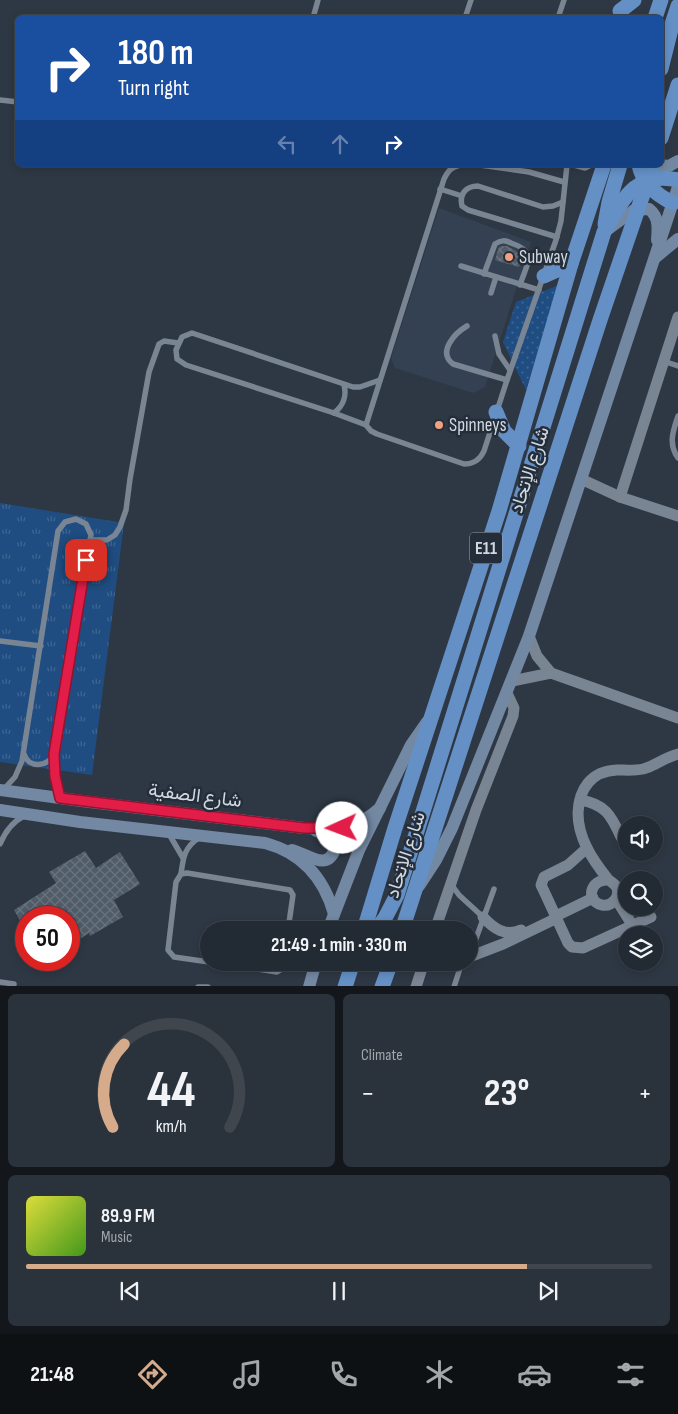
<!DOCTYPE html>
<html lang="en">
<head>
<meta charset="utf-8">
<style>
  :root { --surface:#222a33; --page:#2a323b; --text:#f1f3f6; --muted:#a2a7ac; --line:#3f464e; --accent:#d6ab8b }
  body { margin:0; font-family:"Sofia Sans Condensed",Vazirmatn,sans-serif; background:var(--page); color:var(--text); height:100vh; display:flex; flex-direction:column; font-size:19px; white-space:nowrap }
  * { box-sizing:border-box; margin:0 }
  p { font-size:16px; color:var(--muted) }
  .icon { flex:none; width:28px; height:28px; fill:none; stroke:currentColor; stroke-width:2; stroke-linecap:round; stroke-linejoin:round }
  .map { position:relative; height:986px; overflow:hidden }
  .panel { display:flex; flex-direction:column; gap:8px; padding:8px; background:#13171c; flex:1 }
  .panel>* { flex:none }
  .top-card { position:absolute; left:15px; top:15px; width:649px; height:152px; border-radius:8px; box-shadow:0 2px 8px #0003,0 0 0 1px var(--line); background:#1a4fa0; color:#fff; overflow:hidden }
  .tools { position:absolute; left:618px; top:816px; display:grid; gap:10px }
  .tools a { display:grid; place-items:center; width:45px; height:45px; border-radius:50%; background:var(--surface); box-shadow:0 2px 8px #0003,0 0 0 1px var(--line); font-size:25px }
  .speed { position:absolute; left:15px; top:906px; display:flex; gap:10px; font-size:25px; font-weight:700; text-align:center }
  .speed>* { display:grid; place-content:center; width:65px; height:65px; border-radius:50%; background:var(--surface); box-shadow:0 2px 8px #0003,0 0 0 1px var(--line); line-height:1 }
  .speed .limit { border:8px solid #d22; background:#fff; color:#111 }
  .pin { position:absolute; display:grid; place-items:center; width:42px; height:42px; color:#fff; margin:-21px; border-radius:10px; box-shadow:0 2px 8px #0006 }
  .me { position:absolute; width:55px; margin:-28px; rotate:268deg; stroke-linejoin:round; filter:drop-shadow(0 0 4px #0008) }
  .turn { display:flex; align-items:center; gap:18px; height:105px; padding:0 20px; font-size:22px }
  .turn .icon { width:65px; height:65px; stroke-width:2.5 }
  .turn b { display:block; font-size:35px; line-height:42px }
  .lanes { display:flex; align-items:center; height:48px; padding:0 20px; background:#0003; justify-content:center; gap:25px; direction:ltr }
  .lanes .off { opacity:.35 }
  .big { font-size:38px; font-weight:700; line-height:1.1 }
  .panel .widget { flex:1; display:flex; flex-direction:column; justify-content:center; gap:8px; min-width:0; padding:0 18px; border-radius:8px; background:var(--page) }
  .panel .dial { align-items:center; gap:0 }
  .dial svg { height:130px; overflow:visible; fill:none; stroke:var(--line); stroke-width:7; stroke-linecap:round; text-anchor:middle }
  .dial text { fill:var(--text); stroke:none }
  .song { display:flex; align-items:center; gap:15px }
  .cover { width:60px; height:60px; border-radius:8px; background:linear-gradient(135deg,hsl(60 70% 55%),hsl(100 70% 35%)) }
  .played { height:5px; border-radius:2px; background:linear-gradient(90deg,var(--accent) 80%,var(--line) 80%) }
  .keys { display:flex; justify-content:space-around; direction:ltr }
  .heat { display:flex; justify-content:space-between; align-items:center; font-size:28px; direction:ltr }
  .panel .tiles { flex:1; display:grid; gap:8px; grid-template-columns:1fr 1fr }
  .widget:last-child { grid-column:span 2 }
  .trip { position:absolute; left:200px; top:921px; width:278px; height:50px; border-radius:25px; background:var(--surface); box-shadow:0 2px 8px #0003,0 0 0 1px var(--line); font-weight:700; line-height:50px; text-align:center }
  .tabs { display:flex; height:80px; justify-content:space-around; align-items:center; background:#0e1114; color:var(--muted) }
  .tabs .icon { width:35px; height:35px }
  .tabs .active { color:var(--accent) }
  .tabs b { font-size:22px; color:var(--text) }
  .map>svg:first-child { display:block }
</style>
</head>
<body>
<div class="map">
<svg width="678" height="987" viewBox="0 0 678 987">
  <defs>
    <pattern id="grass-dots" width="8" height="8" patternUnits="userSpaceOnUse" patternTransform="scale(1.25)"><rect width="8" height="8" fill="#1f4d81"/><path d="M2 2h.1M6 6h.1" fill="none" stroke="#3f6693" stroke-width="1.8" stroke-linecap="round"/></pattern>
    <pattern id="park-tufts" width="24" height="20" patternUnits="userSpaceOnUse" patternTransform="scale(1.25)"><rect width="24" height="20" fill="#1f4d81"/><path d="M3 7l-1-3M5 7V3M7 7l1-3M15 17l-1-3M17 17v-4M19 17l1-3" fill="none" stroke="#3f6693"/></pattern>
    <pattern id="building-cross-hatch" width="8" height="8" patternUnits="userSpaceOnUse" patternTransform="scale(1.25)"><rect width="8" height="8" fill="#515c69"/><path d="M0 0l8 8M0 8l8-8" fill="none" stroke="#69737e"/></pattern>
  </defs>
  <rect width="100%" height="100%" fill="#2e3844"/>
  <!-- built -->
  <polygon fill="#334152" points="439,208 531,242 485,387 473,393 395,368 391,358"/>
  <!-- grass -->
  <polygon fill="url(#grass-dots)" points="559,285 526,390 503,342 516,302"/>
  <!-- park -->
  <polygon fill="url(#park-tufts)" points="0,503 124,523 92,775 0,762"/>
  <!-- building -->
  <g fill="url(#building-cross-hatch)">
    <polygon points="502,246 507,246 521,254 523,256 519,267 495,260 499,247"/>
    <polygon points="85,851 96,868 120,852 140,884 114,900 123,917 90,936 89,933 69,946 69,918 26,918 26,931 14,910 56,883 49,872"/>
  </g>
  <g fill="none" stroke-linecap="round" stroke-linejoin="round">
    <!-- lane -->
    <g stroke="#7a8593" stroke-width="5.5">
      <polyline points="313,18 318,0"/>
      <polyline points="465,18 471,0"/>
      <polyline points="558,18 564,0"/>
      <polyline points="0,100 18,102"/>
      <polyline points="480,165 529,172 564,182"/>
      <polyline points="574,165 585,168 591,165"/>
      <polyline points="440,189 462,196"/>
      <path d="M557,237L468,210L462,206C459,194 466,186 478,186L543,207L553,206L563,202"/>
      <polyline points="461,266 539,290"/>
      <path d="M484,274L495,244C501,240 505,240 511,243C538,252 527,263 520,285"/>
      <polyline points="491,293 496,277"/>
      <path d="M467,326C455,333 437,352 453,364L507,380"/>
      <polyline points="495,336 499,354 510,370"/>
      <polyline points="663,361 678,366"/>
      <path d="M380,380L360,387H353L192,333L182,337L176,350L177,359L186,365L334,413L366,425L371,431L377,434L464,464C473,464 480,460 484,451L507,380L556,240L561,221L567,165"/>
      <path d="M334,413C343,406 347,396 344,385"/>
      <path d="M678,416C673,431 668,444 678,458"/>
      <path d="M366,425L444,179C448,171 451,167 460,165"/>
      <polyline points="90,540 107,540 115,535 120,527 126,510 130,479 149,372 159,344 164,341 178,343"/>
      <polyline points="0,641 41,646"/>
      <path d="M24,754C29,769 48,767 54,754"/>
      <polyline points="4,789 15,777 22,761 58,531 65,522 76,519 86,524 91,535 54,754 55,776 60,798"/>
      <polyline points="169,834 183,858"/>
      <path d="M0,844C5,832 12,822 24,816"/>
      <path d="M181,874C183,859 184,847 199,838"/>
      <polyline points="451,884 459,895 483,917"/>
      <polyline points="470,955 494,889"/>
      <polyline points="209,962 174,957 168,950 176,882 181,874 187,873 290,890 293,895 288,930"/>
      <polyline points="210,962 277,972 282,969 284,962"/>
      <polyline points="0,982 14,984"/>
      <polyline points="198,987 208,987"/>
      <polyline points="454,987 462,962"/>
    </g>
    <!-- street -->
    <g stroke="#7a8593" stroke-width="11">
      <polyline points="581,479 620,497 678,516"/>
      <polyline points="620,497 678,317"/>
      <polyline points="529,636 537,656 551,673 678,718"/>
      <polyline points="512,681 551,673"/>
      <path d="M580,800C605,804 611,815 621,837"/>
      <polyline points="587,848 568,865 544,877 541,885 543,889 568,943 572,947 583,948 651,917"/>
      <path d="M608,880C590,879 585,901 602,905C612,907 620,897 617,888C615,883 610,882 607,878C592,859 578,838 578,813C579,789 591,771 617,770C625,770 634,771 643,769C655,766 665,757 678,754"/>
      <polyline points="616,899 633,926"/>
      <polyline points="556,916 593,898"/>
      <path d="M483,917C494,929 506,937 521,930"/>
      <polyline points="435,930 476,810 513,716 514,708 507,693"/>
      <polyline points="469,957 503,944 557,918"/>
      <polyline points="416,987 424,962"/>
    </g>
    <!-- secondary -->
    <g stroke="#7388a2" stroke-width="12">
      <polyline points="659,165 669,166 678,161"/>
      <path d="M607,230L634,210L649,209C659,217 658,227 657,240"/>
      <polyline points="656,257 678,239"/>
      <path d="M0,790L82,801L304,828C335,829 356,830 380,808"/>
      <path d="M0,810L80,822L265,843C302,853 324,878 334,914"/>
      <path d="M292,850C308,854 327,872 335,849C334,837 326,834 316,831"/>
      <polyline points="419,886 436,860 452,828 529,636 678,187"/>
      <polyline points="328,930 359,850 411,745 427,722"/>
      <polyline points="309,987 316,962"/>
    </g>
    <!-- highway -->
    <g stroke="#6490c6" stroke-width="15">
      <polyline points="620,11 634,0"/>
      <polyline points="655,18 661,0"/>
      <polyline points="661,69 673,21 678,6"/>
      <polyline points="661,138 678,85"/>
      <path d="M639,165C643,184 656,195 673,203"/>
      <polyline points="605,224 609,202 620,165"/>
      <polyline points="544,276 571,264"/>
      <polyline points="496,412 504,431 519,446"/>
      <polyline points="364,930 395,828 499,511 571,264 604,165"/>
      <path d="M376,930L385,918L397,895L604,232C622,201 635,170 678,180"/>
      <polyline points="402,930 600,320 653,165"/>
      <polyline points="345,987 353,962"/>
      <polyline points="382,987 391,962"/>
    </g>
  </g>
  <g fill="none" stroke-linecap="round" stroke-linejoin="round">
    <!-- route casing -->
    <g stroke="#92132f" stroke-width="12">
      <polyline id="route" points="86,560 54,754 55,776 60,798 304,828 342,828"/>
    </g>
    <!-- route -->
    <use href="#route" stroke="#e11d48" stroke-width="9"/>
  </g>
  <!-- markers -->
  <g fill="#f2a17e" stroke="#242e3a" stroke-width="2">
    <circle cx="509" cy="257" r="5"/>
    <circle cx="439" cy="425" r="5"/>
  </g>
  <g text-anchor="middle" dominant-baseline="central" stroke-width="5" stroke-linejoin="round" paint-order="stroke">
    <!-- shield labels -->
    <rect fill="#242e3a" stroke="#9ea5ae" stroke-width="1" x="470" y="532.5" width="32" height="31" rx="4"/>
    <g font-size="18" font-weight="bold" fill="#d2d8e0">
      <text x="486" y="548">E11</text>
    </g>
    <!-- poi labels -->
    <g font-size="19" fill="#d2d8e0" stroke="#242e3a" text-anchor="start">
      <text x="519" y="257">Subway</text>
      <text x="449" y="425">Spinneys</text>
    </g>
    <!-- street labels -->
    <g font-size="19" fill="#d2d8e0" stroke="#242e3a">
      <text transform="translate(530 470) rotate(-72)">شارع الإتحاد</text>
      <text transform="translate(195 796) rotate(7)">شارع الصفية</text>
      <text transform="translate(406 855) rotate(-72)">شارع الإتحاد</text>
    </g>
  </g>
</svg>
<div class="tools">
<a><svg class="icon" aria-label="sound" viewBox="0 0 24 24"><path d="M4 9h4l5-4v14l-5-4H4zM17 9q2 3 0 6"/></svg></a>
<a><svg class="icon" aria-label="search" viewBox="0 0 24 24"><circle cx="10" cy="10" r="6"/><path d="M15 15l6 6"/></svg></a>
<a><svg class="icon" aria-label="layers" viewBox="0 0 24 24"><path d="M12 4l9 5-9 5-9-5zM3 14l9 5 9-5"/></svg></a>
</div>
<div class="speed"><div class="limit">50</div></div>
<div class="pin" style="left:86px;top:560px;background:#d93025"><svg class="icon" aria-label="arrive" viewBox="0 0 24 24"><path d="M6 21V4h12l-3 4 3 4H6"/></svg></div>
<svg class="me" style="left:342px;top:828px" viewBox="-20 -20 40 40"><circle r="19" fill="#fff"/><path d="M0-13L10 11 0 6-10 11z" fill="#e11d48"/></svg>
<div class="trip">21:49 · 1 min · 330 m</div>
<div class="top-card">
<div class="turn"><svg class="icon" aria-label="right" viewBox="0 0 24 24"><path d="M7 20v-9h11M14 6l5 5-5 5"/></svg><div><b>180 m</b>Turn right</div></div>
<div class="lanes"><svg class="icon off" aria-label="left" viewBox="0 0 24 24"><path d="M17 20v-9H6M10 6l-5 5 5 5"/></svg><svg class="icon off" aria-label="ahead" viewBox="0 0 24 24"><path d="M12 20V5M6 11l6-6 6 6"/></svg><svg class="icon" aria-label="right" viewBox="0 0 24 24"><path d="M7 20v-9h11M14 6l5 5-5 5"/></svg></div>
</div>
</div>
<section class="panel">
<div class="tiles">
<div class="widget dial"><svg viewBox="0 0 100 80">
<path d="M14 69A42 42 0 1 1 86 69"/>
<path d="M14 69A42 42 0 0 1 21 18" stroke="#d6ab8b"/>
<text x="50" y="56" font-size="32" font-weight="700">44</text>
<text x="50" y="72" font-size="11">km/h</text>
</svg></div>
<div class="widget"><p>Climate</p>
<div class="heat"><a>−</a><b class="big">23°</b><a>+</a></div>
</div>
<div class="widget">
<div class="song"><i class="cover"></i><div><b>89.9 FM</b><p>Music</p></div></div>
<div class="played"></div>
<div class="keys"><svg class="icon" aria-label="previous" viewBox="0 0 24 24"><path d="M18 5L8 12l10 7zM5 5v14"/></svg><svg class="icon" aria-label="pause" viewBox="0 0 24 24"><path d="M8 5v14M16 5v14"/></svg><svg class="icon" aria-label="next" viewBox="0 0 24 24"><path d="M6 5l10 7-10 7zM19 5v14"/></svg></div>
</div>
</div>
</section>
<nav class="tabs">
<b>21:48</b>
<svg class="icon active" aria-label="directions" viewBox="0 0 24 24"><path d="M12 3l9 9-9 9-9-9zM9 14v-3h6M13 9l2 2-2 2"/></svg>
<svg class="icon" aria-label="music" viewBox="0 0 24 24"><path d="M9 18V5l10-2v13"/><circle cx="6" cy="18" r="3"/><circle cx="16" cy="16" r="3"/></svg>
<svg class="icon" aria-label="phone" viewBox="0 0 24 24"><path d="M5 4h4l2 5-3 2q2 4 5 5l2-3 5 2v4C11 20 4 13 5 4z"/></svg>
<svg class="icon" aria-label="climate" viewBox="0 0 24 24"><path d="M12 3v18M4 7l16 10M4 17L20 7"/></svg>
<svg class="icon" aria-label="car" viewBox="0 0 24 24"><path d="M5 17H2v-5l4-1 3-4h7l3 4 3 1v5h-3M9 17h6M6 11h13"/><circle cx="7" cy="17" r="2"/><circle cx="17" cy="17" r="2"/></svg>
<svg class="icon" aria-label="filters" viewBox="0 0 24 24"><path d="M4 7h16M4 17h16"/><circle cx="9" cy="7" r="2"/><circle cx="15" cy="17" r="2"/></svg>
</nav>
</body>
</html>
